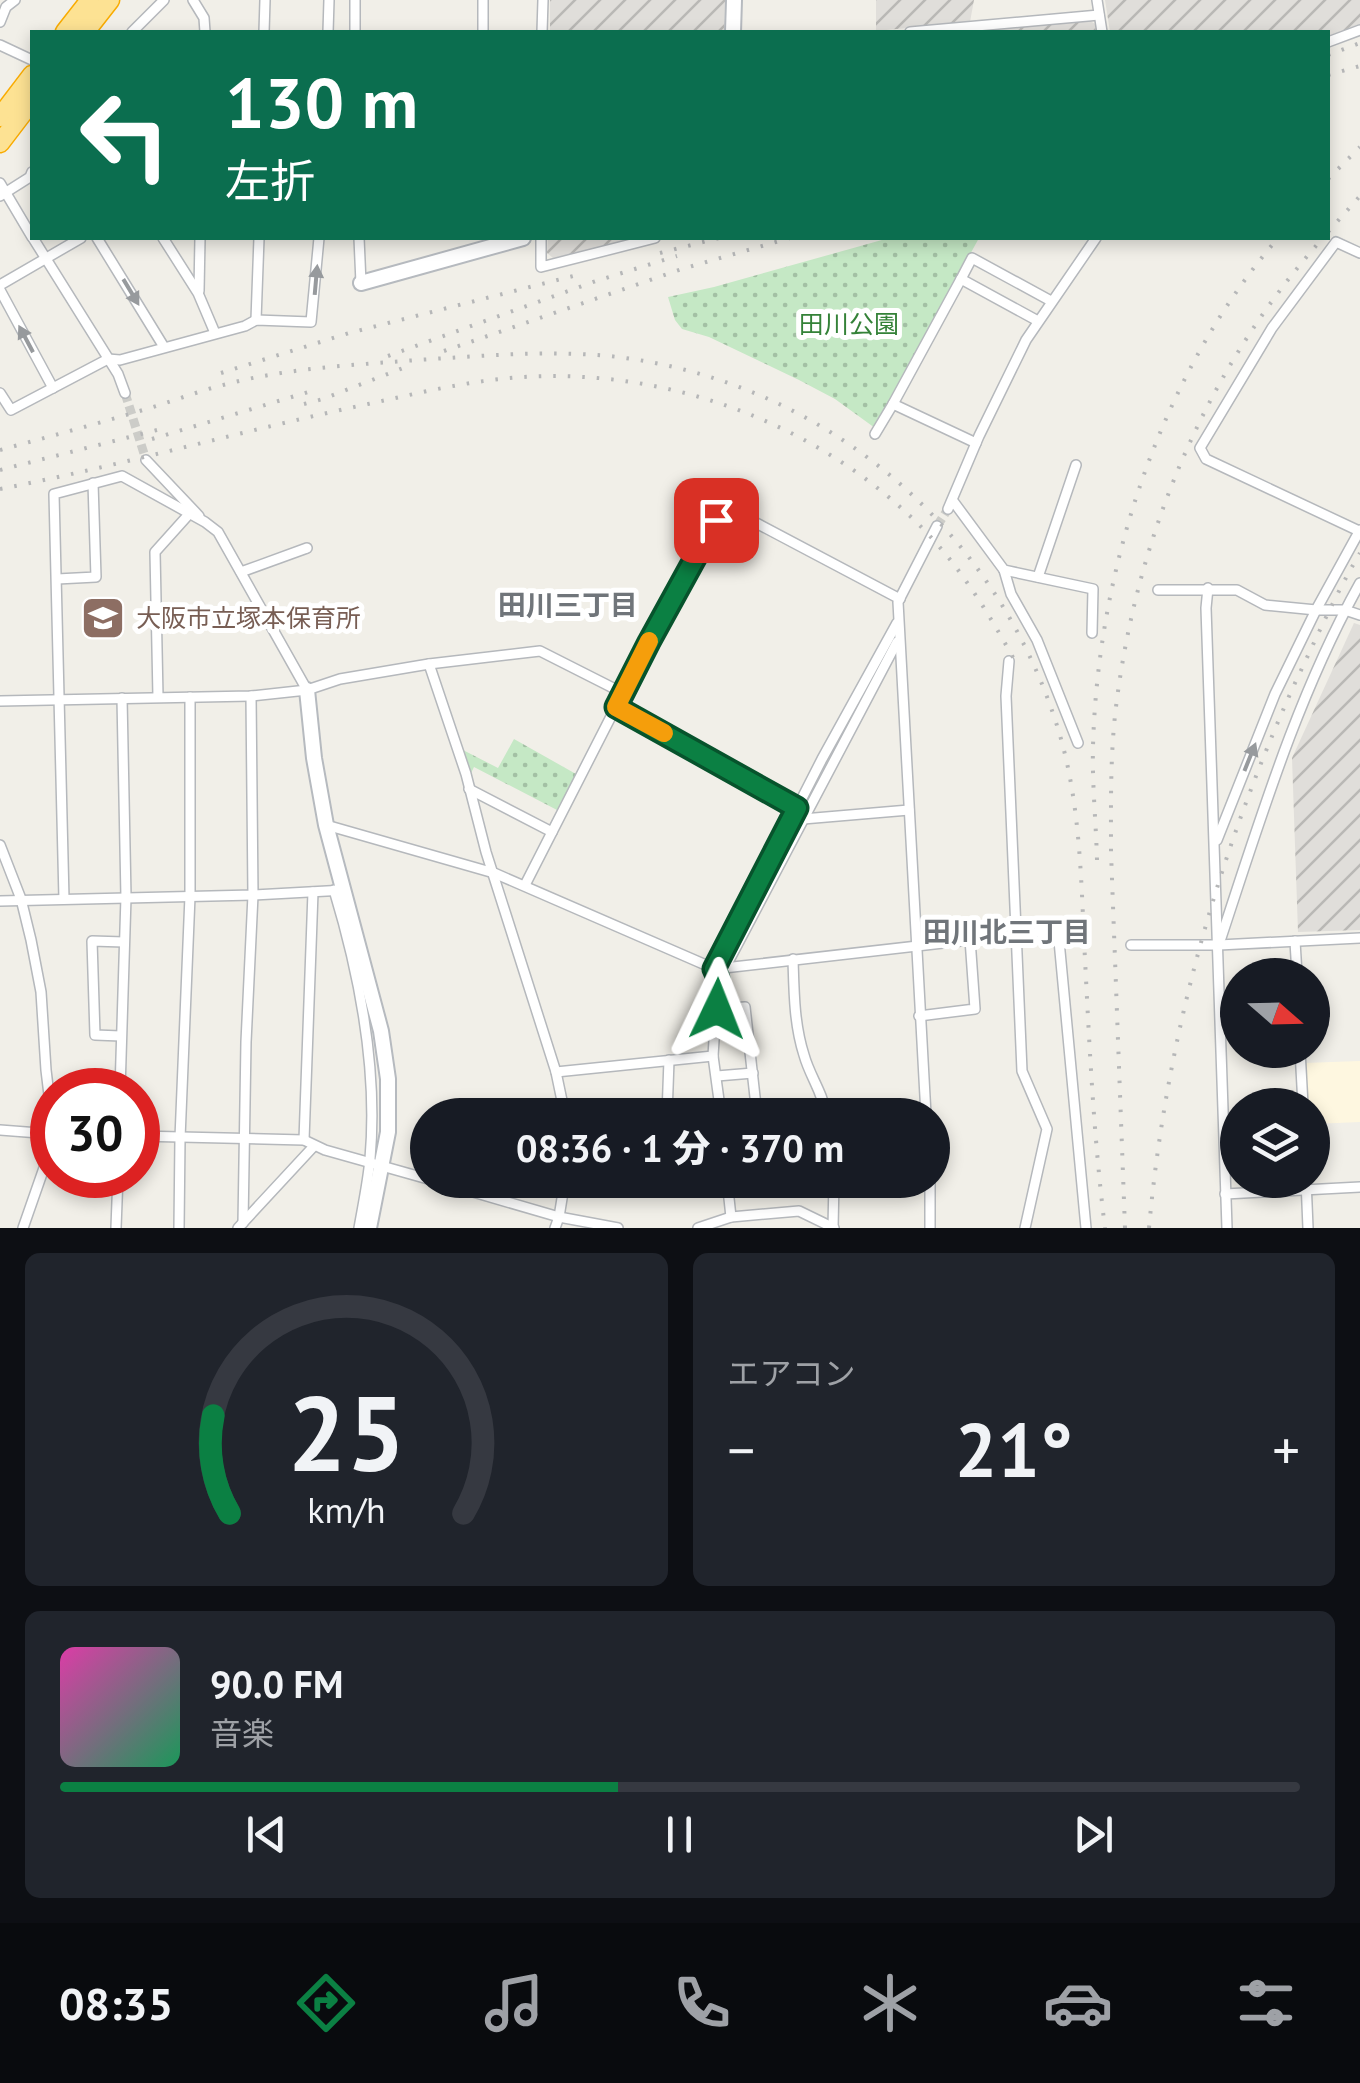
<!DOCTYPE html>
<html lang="ja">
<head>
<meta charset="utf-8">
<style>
  :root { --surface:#171b24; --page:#20242c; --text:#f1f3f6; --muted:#9ea1a6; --line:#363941; --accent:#0b8043 }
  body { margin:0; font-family:"PT Sans","Noto Sans JP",sans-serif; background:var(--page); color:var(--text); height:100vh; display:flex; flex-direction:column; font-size:38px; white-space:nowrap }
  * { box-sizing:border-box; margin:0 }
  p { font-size:32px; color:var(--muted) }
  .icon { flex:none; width:55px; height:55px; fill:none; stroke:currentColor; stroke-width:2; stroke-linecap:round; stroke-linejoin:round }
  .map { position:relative; height:1228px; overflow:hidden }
  .panel { display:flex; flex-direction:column; gap:25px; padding:25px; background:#0d0f14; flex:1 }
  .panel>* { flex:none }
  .hud { position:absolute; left:30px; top:30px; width:1300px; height:210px; border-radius:0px; box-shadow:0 5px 15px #0003; background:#0b6e4f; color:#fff; overflow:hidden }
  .needle { width:65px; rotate:110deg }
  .controls { position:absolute; left:1220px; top:958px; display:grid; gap:20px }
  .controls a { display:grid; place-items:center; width:110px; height:110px; border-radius:50%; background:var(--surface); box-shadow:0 5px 15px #0003; font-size:50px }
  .speed { position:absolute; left:30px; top:1068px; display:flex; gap:20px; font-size:50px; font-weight:700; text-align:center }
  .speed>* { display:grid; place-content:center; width:130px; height:130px; border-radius:50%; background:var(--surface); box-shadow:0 5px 15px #0003; line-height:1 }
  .speed .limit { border:15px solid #d22; background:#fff; color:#111 }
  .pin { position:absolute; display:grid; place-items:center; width:85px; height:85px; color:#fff; margin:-42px; border-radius:20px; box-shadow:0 5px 15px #0006 }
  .me { position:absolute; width:110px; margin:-55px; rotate:2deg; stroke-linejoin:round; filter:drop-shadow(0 0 8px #0008) }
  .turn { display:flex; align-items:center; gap:35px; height:210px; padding:0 30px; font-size:45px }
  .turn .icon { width:130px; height:130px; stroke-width:2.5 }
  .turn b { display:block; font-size:70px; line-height:85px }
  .big { font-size:75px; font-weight:800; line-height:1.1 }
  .panel .widget { flex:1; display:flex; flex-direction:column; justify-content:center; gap:15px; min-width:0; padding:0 35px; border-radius:15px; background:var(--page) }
  .panel .dial { align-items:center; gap:0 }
  .dial svg { height:260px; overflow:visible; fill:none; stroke:var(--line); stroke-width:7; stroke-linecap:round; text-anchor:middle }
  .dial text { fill:var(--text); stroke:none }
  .song { display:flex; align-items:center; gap:30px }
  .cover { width:120px; height:120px; border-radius:15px; background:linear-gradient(135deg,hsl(320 70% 55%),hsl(150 70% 35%)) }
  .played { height:10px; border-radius:5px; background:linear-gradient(90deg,var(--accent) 45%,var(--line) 45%) }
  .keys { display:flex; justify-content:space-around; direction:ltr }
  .heat { display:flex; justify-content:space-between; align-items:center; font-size:55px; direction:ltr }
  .panel .tiles { flex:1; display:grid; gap:25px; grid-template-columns:1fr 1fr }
  .widget:last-child { grid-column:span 2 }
  .trip { position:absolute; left:410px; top:1098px; width:540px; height:100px; border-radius:50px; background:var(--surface); box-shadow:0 5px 15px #0003; font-weight:800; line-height:100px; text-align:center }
  .tabs { display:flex; height:160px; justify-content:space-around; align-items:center; background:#090b0e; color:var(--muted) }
  .tabs .icon { width:70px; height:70px }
  .tabs .active { color:var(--accent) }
  .tabs b { font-size:45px; color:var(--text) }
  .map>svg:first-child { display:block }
</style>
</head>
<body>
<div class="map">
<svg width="1360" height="1228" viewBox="0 0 1360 1228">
  <defs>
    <pattern id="industrial-furrows" width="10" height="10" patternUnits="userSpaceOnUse" patternTransform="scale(2.5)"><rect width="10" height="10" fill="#e0deda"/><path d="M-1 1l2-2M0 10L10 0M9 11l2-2" fill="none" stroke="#b9b8b5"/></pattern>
    <pattern id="park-dots" width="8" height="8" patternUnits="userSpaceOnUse" patternTransform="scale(2.5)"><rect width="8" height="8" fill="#c5e8c5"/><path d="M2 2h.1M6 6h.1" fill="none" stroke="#a3c0a4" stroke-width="1.8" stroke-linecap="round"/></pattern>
  </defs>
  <rect width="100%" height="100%" fill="#f1efe8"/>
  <!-- commercial -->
  <polygon fill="#fef7e0" points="1360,1061 1360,1122 1313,1124 1312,1105 1307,1105 1304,1063"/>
  <!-- industrial -->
  <g fill="url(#industrial-furrows)">
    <polygon points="550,0 725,0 724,32 550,32"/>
    <polygon points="876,0 974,0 970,22 876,31"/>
    <polygon points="1105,0 1360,0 1360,25 1328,36 1328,32 1110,32"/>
    <polygon points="1089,20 1095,24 1096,32 963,32"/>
    <polygon points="548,238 637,238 553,258 547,253"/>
    <polygon points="1354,623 1360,625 1360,930 1298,932 1292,758"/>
  </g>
  <!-- park -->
  <g fill="url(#park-dots)">
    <polygon points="889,238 979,238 875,428 835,399 799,380 709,337 682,329 675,320 668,297 714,287"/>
    <polygon points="514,739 576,774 557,810 474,767 471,773 463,750 498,768"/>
  </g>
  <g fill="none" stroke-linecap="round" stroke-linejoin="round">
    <!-- street-tunnel -->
    <g stroke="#ccccc8" stroke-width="9" stroke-dasharray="9 4.5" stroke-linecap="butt">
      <polyline points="125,393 146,460"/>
      <polyline points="937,526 948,509"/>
    </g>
    <!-- street casing -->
    <g stroke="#b5b8bc" stroke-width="12">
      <g id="street">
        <polyline points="193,0 204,18 205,32"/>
        <polyline points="483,0 483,32"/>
        <polyline points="1097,0 1102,32"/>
        <polyline points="0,22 6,7 15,0"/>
        <polyline points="132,32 164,0"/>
        <polyline points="264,32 265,0"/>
        <polyline points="328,32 329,0"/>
        <polyline points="355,32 355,0"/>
        <polyline points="542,32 543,0"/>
        <polyline points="910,32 1099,15"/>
        <polyline points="1328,42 1360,30"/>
        <polyline points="0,45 32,60"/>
        <polyline points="0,183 32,237"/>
        <polyline points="0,196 30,177 32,172"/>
        <polyline points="33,238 118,374 125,393"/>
        <polyline points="97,238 164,347"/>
        <polyline points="163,238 198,293 215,333"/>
        <polyline points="359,238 361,283"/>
        <polyline points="541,238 541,267 655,238"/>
        <polyline points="0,285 81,238"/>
        <polyline points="0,290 53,388"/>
        <polyline points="199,291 200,238"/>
        <polyline points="256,320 259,238"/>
        <polyline points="1038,321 961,279 972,258 1051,301"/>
        <polyline points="0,393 11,410 108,359 120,360 245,326 256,320 311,322 319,238"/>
        <polyline points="893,404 961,279"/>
        <polyline points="875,434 893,404 976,443"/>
        <polyline points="146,460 199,516"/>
        <polyline points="953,501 1004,570 1093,589 1092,633"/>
        <polyline points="948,509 979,436 1026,340 1096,238"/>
        <polyline points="1359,531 1206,459 1200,448 1272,328 1336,242 1360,253"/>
        <polyline points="1004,570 1011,594 1037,640 1078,743"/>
        <polyline points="241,572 307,548"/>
        <polyline points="1038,577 1076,465"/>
        <polyline points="57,579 96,577 93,483"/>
        <polyline points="1208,588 1206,608 1227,1228"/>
        <polyline points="1158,590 1237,590 1265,605 1316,610 1345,610 1360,615"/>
        <polyline points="1009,661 1006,696 1022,1071 1047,1129 1025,1228"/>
        <polyline points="429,664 466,774 486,852 556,1072 565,1115"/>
        <polyline points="158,697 155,552 190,513"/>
        <polyline points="0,701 251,696 307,690 340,679 429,664 540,651 623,693"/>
        <polyline points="617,707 797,808"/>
        <polyline points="469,789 552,832"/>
        <polyline points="803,819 909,810"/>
        <polyline points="326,825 494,873 715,969 1058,930 1086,1228"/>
        <polyline points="1217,840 1275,694 1316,610 1360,530"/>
        <polyline points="0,845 21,899 31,940 41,992 46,1070 52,1120"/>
        <polyline points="525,885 649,642 724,506 900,599"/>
        <path d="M334,890C360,976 378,1069 370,1159C368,1182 363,1205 359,1228"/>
        <polyline points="64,899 54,494 122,476 205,522 218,532 307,690"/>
        <polyline points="0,901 253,895 345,890"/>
        <path d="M1221,938C1261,817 1298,694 1360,583"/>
        <polyline points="1295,941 1297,975"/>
        <polyline points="1131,945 1219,945 1360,938"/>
        <path d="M793,959C794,991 794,1024 804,1055C810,1077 823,1092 826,1115"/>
        <polyline points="725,968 897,642"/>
        <polyline points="717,1009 745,1007 757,1115"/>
        <polyline points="919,1016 975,1009 970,939"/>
        <polyline points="121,1036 95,1035 92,941 124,942"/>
        <polyline points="1300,1050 1303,1105"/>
        <polyline points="556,1072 713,1056"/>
        <polyline points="717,1076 753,1073"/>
        <polyline points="120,1090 126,897 122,698"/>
        <polyline points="667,1115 669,1060"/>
        <polyline points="721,1115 713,1056 718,978 715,969 822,759 897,623"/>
        <polyline points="926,1115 898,602 937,526"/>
        <polyline points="0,1130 52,1134"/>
        <polyline points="138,1136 304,1140 325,1150 428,1179"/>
        <polyline points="304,1140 313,892"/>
        <polyline points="432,1180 559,1217 618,1228"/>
        <polyline points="727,1180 731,1217"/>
        <polyline points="1306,1180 1308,1228"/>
        <polyline points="1225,1194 1360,1187"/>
        <polyline points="243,1223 246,1042 253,895 251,696"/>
        <polyline points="23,1228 52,1145"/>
        <polyline points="116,1228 118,1175"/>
        <polyline points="179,1228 180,1138 190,896 190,697"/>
        <polyline points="238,1228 314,1146"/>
        <polyline points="555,1228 559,1217 565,1180"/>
        <polyline points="698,1228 731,1217 799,1211 834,1228"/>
        <polyline points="833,1228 834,1180"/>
        <polyline points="930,1228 930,1180"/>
      </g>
    </g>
    <!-- secondary casing -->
    <g stroke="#b6babf" stroke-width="18">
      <g id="secondary">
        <polyline points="733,32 734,0"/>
        <polyline points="361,283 523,238"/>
        <polyline points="307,690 314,758 326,825 381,1031 388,1079 388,1132 369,1228"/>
      </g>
    </g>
    <!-- highway casing -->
    <g stroke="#f9ab00" stroke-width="21">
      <g id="highway">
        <polyline points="65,32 90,0"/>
        <polyline points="85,32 110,0"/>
        <polyline points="0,117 32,75"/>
        <polyline points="0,143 32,101"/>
      </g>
    </g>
    <!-- street -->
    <use href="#street" stroke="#fff" stroke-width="9"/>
    <!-- secondary -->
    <use href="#secondary" stroke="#fff" stroke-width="14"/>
    <!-- highway -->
    <use href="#highway" stroke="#fde293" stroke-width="18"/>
    <!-- rail -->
    <g stroke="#b6b7b8" stroke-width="4" stroke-dasharray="2.5 12" stroke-linecap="butt">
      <polyline points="1328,55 1360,43"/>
      <polyline points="1328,75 1360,66"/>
      <polyline points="1328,179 1360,147"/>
      <polyline points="1328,232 1360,196"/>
      <polyline points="660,253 719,238"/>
      <polyline points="444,351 682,269 790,238"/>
      <polyline points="388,356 596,281 677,256"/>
      <polyline points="221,373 349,333 577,275"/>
      <polyline points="304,404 323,399 403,368"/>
      <polyline points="152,439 315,390"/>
      <path d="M0,450C48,437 96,424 143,410C171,402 198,391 227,384C288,368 354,365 417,360C481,356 545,350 609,356C823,379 997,528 1059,732C1079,799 1081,871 1084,940C1089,1036 1093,1132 1105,1228"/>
      <polyline points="0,470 165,428"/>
      <path d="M0,489C124,465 245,430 368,404C419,393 471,380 524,377C671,368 825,426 927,533C963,571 991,617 1016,663"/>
      <path d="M1097,860C1096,822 1092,784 1093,746C1098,567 1161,374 1278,238"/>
      <path d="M1125,1228L1111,852C1111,801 1110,750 1117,699C1139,530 1208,366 1323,238"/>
      <path d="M1149,1228C1166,1039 1217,856 1295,683C1316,639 1335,595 1360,553"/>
    </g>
  </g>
  <!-- one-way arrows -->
  <defs><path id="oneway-solid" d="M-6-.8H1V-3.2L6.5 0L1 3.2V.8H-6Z" transform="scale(2.5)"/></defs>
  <g fill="#979a9d">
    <use href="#oneway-solid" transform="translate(316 280) rotate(-85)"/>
    <use href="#oneway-solid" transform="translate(131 292) rotate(59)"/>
    <use href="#oneway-solid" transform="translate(26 339) rotate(-118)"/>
    <use href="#oneway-solid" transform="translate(1250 757) rotate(-68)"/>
  </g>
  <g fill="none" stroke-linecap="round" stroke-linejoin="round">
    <!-- route casing -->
    <g stroke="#07532c" stroke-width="25">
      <polyline id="route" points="716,520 649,642 616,707 797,808 714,969 718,978 717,1009"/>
    </g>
    <!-- route -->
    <use href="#route" stroke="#0b8043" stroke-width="18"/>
    <!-- slow -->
    <polyline stroke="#f59e0b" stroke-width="18" points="649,641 616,707 664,733"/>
  </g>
  <!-- icons -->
  <defs>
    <g id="school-square" transform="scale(2.25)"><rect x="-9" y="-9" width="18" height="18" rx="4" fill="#8d6e63" stroke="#fff"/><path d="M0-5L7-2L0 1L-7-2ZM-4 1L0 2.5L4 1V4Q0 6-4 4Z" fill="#fff"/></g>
  </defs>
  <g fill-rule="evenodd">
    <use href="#school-square" x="103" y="618"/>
  </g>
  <g text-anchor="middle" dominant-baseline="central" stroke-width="10" stroke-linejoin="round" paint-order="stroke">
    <!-- park labels -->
    <g font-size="25" fill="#348238" stroke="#fff">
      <text x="849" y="324">田川公園</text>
    </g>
    <!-- education labels -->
    <g font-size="25" fill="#785e54" stroke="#fff" text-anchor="start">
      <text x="136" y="618">大阪市立塚本保育所</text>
    </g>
    <!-- neighbourhood labels -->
    <g font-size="28" font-weight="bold" fill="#70757a" stroke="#fff">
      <text x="568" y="604">田川三丁目</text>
      <text x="1007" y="931">田川北三丁目</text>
    </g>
  </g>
</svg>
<div class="controls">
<a><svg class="needle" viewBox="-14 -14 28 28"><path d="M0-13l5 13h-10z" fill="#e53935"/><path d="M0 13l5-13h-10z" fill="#9ea1a6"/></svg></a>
<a><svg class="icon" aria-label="layers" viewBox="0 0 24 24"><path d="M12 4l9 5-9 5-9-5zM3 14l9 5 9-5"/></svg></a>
</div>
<div class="speed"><div class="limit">30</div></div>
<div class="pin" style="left:716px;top:520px;background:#d93025"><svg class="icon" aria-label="arrive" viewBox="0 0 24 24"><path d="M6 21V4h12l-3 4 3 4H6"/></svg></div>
<svg class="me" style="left:717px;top:1009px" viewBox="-20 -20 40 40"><path d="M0-17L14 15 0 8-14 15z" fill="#0b8043" stroke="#fff" stroke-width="4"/></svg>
<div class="trip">08:36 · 1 分 · 370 m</div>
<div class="hud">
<div class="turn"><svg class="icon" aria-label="left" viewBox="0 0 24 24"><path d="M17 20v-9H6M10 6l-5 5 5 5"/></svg><div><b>130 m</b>左折</div></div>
</div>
</div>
<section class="panel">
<div class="tiles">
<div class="widget dial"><svg viewBox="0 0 100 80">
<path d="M14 69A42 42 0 1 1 86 69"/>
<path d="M14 69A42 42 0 0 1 9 39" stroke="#0b8043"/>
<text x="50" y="56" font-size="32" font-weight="700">25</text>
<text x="50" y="72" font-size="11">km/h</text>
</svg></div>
<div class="widget"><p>エアコン</p>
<div class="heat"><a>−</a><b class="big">21°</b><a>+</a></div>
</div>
<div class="widget">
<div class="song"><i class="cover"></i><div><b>90.0 FM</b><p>音楽</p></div></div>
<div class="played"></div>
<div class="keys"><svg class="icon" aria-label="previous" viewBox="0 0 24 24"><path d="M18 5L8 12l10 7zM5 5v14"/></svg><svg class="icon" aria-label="pause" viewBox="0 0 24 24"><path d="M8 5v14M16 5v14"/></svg><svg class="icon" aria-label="next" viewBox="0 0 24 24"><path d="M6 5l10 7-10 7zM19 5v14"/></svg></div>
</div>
</div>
</section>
<nav class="tabs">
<b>08:35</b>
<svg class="icon active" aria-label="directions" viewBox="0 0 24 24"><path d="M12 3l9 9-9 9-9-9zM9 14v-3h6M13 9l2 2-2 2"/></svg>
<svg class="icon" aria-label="music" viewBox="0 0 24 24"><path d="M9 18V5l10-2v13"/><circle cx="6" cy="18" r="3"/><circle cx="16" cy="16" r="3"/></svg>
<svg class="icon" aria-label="phone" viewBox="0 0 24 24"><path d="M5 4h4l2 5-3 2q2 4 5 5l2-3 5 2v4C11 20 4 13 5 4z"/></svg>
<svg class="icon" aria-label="climate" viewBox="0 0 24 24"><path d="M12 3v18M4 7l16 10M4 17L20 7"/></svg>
<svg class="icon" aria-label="car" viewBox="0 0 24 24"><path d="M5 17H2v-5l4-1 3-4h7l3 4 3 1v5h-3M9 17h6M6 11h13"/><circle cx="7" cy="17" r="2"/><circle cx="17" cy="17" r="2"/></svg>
<svg class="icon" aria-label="filters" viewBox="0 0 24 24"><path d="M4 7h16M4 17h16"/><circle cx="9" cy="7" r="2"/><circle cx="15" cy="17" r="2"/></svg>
</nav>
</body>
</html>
